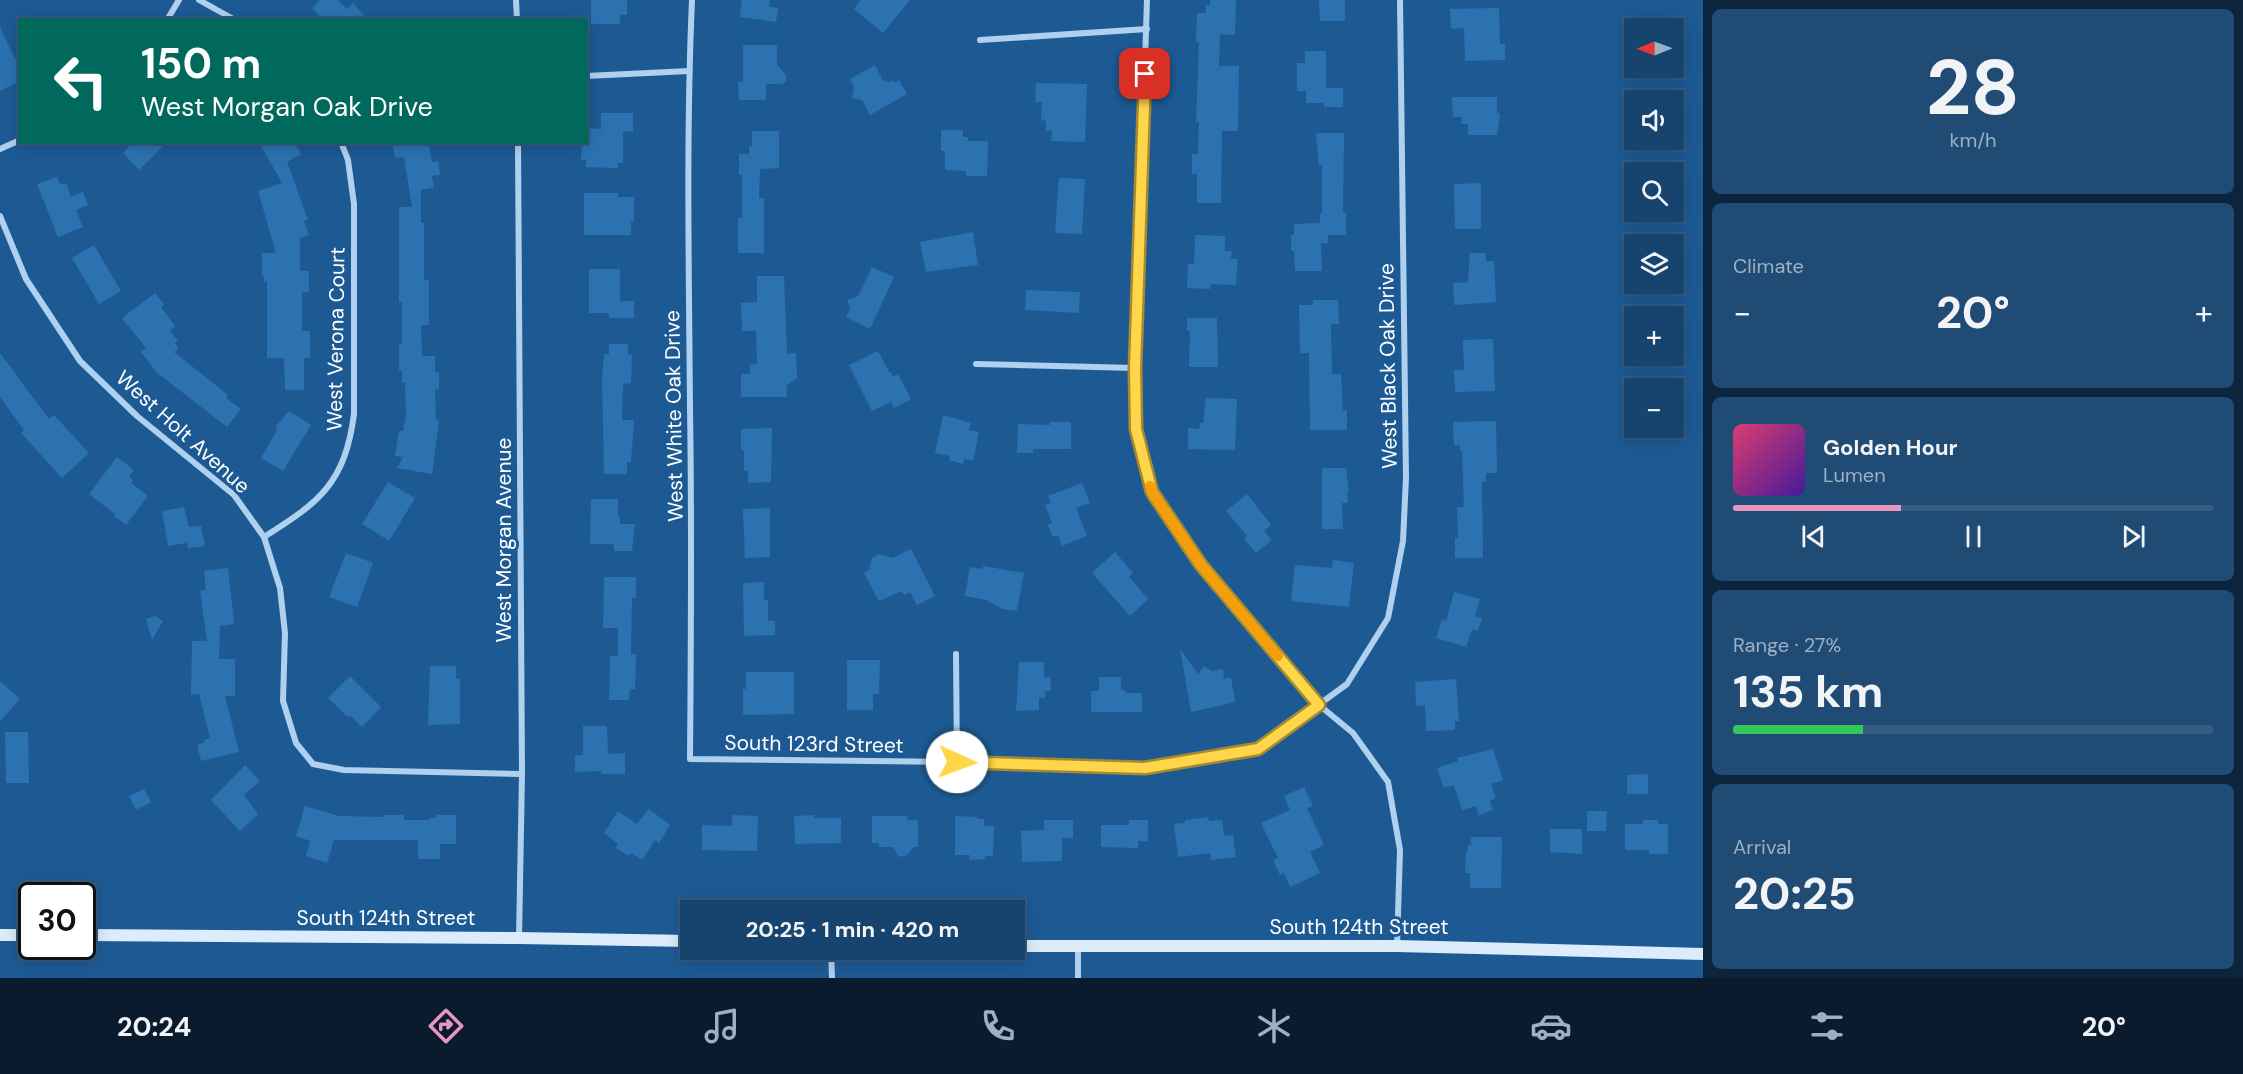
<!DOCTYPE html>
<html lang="en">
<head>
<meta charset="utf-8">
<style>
  :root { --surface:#16446f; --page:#1f4b74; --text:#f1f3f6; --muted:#9eb0c3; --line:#355c82; --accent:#e797bd }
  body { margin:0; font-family:"DM Sans",sans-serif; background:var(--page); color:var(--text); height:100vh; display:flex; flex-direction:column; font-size:22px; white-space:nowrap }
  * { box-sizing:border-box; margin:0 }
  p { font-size:20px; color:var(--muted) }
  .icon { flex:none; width:33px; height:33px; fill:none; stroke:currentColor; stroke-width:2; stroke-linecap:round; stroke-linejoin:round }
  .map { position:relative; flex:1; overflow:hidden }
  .sheet { display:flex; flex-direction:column; gap:9px; padding:9px; background:#0c253d; width:540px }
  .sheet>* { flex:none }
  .guide { position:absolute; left:18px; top:18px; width:570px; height:126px; border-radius:0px; box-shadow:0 3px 15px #0003,0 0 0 2px var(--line); background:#00695c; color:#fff; overflow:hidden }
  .needle { width:39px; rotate:269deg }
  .controls { position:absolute; left:1624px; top:18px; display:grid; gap:12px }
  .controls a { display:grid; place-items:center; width:60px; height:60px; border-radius:0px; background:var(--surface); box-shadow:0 3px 15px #0003,0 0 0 2px var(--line); font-size:30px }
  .speed { position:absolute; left:18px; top:882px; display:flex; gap:12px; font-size:30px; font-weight:700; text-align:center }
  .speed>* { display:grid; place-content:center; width:78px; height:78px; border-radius:50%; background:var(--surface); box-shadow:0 3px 15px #0003,0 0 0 2px var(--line); line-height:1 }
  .speed .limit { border:3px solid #111; border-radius:9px; background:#fff; color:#111 }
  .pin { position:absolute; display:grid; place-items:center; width:51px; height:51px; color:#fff; margin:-26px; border-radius:12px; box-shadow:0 3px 9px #0006 }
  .me { position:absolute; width:66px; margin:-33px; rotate:92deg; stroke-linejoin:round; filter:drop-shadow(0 0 4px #0008) }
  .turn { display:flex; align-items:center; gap:21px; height:126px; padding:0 24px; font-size:27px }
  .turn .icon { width:78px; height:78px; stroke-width:2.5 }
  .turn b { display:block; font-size:42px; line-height:51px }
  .big { font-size:45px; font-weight:700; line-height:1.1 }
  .sheet .card { flex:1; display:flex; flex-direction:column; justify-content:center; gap:9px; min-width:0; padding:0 21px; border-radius:9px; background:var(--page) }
  .sheet .dial { align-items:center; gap:0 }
  .dial b { font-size:78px; line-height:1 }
  .song { display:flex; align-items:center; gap:18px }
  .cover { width:72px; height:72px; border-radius:9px; background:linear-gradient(135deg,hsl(340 70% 55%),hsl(260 70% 35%)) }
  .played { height:6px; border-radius:3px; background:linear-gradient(90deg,var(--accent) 35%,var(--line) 35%) }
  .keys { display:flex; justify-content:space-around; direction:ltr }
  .heat { display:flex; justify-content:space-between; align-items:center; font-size:33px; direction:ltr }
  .charge { height:9px; border-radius:4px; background:linear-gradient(90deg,#34c759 27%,var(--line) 0) }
  .trip { position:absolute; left:680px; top:900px; width:345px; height:60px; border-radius:0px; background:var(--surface); box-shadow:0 3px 15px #0003,0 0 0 2px var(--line); font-weight:700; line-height:60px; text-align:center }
  .dock { display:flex; height:96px; justify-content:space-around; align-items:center; background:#091b2c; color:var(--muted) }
  .dock .icon { width:42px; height:42px }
  .dock .active { color:var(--accent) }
  .dock b { font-size:27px; color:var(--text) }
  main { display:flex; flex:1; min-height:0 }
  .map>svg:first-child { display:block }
</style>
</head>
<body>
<main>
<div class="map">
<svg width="1703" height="978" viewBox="0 0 1703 978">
  <rect width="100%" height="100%" fill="#1d5a94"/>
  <!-- building -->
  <g fill="#2c72b1">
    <polygon points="320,0 338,0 347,9 353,3 368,20 323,20 312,8"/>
    <polygon points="591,0 627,0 627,15 620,15 620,24 591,24"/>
    <polygon points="742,0 770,0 769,7 778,8 776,22 740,17"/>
    <polygon points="861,0 910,0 883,33 854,9"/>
    <polygon points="1210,0 1236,0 1235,35 1220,34 1219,66 1239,66 1238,131 1222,131 1221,203 1197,203 1197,174 1192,174 1192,154 1198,154 1199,121 1196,122 1199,42 1196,42 1197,13 1206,13 1206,5 1210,5"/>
    <polygon points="1319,0 1345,0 1345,21 1320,21"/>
    <polygon points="1499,8 1500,44 1505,44 1505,60 1465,61 1464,28 1451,29 1450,9"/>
    <polygon points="0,27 15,59 20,61 20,82 0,91"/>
    <polygon points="743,45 777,45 777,65 786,75 786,81 782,84 766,84 766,100 739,100 738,82 743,82"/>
    <polygon points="1305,51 1326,51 1326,88 1343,88 1343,107 1324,107 1324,103 1306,103 1306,91 1297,91 1297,63 1305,63"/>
    <polygon points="875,65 883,81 886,80 888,83 892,80 894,83 899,80 907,94 870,115 862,100 852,98 854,87 850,79"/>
    <polygon points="1036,83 1087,84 1085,142 1051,141 1052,131 1046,131 1046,121 1041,120 1042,102 1035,102"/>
    <polygon points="1452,97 1497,97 1497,112 1500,115 1497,135 1468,135 1468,124 1461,124 1462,117 1453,117"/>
    <polygon points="601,113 633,113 633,132 623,131 623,163 618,163 618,168 586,167 586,160 581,160 582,142 586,142 587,128 601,129"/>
    <polygon points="941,130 963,130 963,137 968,137 968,141 988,141 987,176 966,176 966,171 945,170 945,151 941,151"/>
    <polygon points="752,131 779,131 779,168 760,169 759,198 764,198 764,253 738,253 738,218 742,218 742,175 739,175 739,154 749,154 749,146 752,146"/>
    <polygon points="1316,133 1344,133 1343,213 1346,213 1346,235 1328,235 1328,243 1321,243 1322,271 1295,271 1294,251 1291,251 1291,235 1294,235 1294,224 1320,223 1320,213 1322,213 1322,165 1319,165"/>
    <polygon points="133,142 167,142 139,170 123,153"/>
    <polygon points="259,142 294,142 301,154 287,162 308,220 304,221 309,235 300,238 300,271 309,271 309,292 302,292 302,331 310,331 310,358 304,358 304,390 285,390 284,358 267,358 267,281 264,282 264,276 262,276 262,253 276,253 258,191 282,183"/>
    <polygon points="392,142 428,142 432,162 438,161 440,175 432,176 434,188 421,190 421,223 424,223 424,280 429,280 429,325 421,325 422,356 435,356 435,372 439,372 439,389 435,389 436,420 439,421 432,474 397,468 403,457 395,456 399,431 403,431 406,415 405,383 402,383 402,371 399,371 399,344 402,344 402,302 399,302 399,207 412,207 404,157 395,158"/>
    <polygon points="57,177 60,185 66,183 71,197 83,192 88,205 76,210 83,227 58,237 37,184"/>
    <polygon points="1059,178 1085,179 1082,234 1055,233"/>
    <polygon points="1481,183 1481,229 1455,229 1454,184"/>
    <polygon points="584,193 618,193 618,197 634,197 634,221 631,222 631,235 584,235"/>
    <polygon points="973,232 978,265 926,272 920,242"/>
    <polygon points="1195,235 1225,236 1225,251 1232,251 1231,259 1238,259 1236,285 1211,284 1210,289 1187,288 1188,264 1194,264"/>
    <polygon points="94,245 121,291 99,304 72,258"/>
    <polygon points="1470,253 1486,253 1486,261 1494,261 1496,302 1454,305 1453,283 1468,282"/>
    <polygon points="872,267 894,277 870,329 846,317 850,309 847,300 858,296"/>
    <polygon points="589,269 620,269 620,301 634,301 634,318 609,318 609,313 589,313"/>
    <polygon points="757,276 784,276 787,354 796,353 797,378 786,386 787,397 741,397 741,374 750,374 750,365 757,364 756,331 742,331 741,303 757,302"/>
    <polygon points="1026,290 1080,292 1079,313 1025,310"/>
    <polygon points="155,293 164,304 161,307 175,326 170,331 178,341 175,343 179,348 174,352 228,395 226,398 241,409 227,427 156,372 141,352 146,348 122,318"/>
    <polygon points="1313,300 1338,300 1339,324 1331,324 1332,374 1341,374 1343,410 1347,410 1347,430 1310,430 1309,353 1300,353 1299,305 1313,305"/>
    <polygon points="1187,318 1217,318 1218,367 1189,367 1190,331 1187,331"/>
    <polygon points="1493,339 1495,391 1455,392 1454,370 1464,370 1463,340"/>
    <polygon points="609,344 628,344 628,355 632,355 631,384 623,383 622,420 634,420 631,462 627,462 627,474 604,474 602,380 604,354 609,354"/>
    <polygon points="878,351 889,372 891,372 893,377 898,374 911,399 894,408 891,402 872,411 849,365"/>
    <polygon points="0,353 49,419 54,415 89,453 62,478 21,433 24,430 0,397"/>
    <polygon points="1206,398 1237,399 1235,450 1188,449 1188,428 1199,429 1200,423 1203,423"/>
    <polygon points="289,411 311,425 283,471 261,458 277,430 276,426"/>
    <polygon points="943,415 971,423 969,430 979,432 973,461 964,459 963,464 949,460 950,456 935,453"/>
    <polygon points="1496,421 1497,473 1486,473 1486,482 1482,482 1483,558 1455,558 1455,538 1458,538 1457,507 1464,507 1462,450 1460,450 1460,445 1454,445 1453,422"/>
    <polygon points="1050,422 1071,422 1071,449 1033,449 1033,453 1017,453 1018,424 1050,425"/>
    <polygon points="772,428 771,482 748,483 748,471 744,471 744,450 741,450 741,429"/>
    <polygon points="117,457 134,470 129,477 133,480 131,483 148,496 126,525 114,516 115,514 89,494"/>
    <polygon points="1322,468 1346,468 1349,491 1347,491 1348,503 1342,503 1343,529 1322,529"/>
    <polygon points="388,482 415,498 389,541 362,524"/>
    <polygon points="1082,483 1090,503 1076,508 1087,536 1062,546 1058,535 1053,537 1048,525 1052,523 1045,505 1051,503 1048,496"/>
    <polygon points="1247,494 1271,525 1264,531 1272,540 1256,553 1244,539 1247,536 1226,511"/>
    <polygon points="591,499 618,499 618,516 620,516 620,524 635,524 632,551 614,551 614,544 590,544"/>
    <polygon points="184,507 189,527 201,526 205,546 188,548 187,543 168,546 162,511"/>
    <polygon points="770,508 770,557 745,558 743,509"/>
    <polygon points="911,549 935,596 917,605 910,592 904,595 902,591 879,601 864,573 869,570 872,558 879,554 892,558"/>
    <polygon points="1115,552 1133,573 1129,577 1148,599 1130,616 1092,573"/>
    <polygon points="346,553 373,563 357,607 329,597"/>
    <polygon points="1333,560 1354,563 1349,607 1291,601 1295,565 1332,568"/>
    <polygon points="983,566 1024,573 1017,611 1002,609 986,600 965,596 970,567 983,569"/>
    <polygon points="228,568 234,624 220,626 219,659 235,659 235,696 225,696 239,752 201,761 197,745 205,742 204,740 210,738 199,694 191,694 192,641 207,641 200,591 206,590 204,571"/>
    <polygon points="604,577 636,577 636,598 632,598 631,654 636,654 635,689 630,689 629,700 609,700 610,656 618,656 618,628 603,628"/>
    <polygon points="764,582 764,600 768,600 768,621 775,621 775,635 744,636 743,583"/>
    <polygon points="1454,592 1480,599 1475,616 1482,618 1478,631 1472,629 1466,647 1436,638 1442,620 1446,621"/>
    <polygon points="155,616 163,621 152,640 146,619"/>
    <polygon points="1180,649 1198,674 1204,666 1212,671 1223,669 1224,679 1231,677 1235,702 1191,712"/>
    <polygon points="847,660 880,660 879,694 873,694 873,710 847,710"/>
    <polygon points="1019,662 1044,662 1044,677 1050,677 1051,691 1045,691 1045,698 1039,698 1039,710 1016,711"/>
    <polygon points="430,666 456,666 456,679 460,679 460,724 428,725"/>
    <polygon points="746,672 794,672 794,714 743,715 743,689 746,689"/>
    <polygon points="350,676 381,707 362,727 350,715 348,717 328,698"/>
    <polygon points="1099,677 1121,677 1121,690 1125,690 1125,693 1142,693 1142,712 1091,712 1091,691 1099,691"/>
    <polygon points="1456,679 1459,721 1455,721 1455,730 1426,731 1425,705 1416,706 1415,682"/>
    <polygon points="0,681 20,699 0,721"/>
    <polygon points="583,726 607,726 608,754 625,753 625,774 601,774 601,771 575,772 575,755 583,755"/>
    <polygon points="5,732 28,732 29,783 6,783"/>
    <polygon points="1493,749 1503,780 1491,784 1496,798 1490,801 1493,810 1479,815 1476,806 1462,810 1454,785 1444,788 1437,768 1458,761 1457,758"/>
    <polygon points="245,765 260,781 244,795 258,814 240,831 211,800"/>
    <polygon points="1648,774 1648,794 1627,794 1627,775"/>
    <polygon points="1304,787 1313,806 1307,808 1324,845 1310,852 1320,873 1290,887 1284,873 1280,875 1273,860 1278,858 1261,823 1290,810 1284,796"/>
    <polygon points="144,789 151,802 136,810 129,796"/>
    <polygon points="305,806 339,816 385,817 384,815 404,815 404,820 430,820 430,818 436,818 436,815 456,815 456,844 440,844 440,859 418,859 418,840 334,840 327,863 306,856 310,841 296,836"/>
    <polygon points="649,809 670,825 659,843 655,840 642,860 631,853 629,856 616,848 618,844 604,833 618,811 637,824"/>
    <polygon points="1587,811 1607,811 1606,831 1587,831"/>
    <polygon points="732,815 758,816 757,851 702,850 702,825 732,826"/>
    <polygon points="814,815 814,818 841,818 841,843 795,844 794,816"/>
    <polygon points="872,816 907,816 908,820 918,820 918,847 914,847 907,855 899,857 893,847 879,847 879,843 872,843"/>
    <polygon points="955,816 977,817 977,819 984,819 984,826 994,826 993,856 985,856 985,859 969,860 970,855 955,855"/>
    <polygon points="1208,817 1209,821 1222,820 1224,836 1233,835 1236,857 1211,860 1210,853 1178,857 1174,824 1185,823 1185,820"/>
    <polygon points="1044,820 1073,820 1073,838 1062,838 1062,861 1022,862 1021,831 1044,830"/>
    <polygon points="1129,820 1148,820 1148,841 1138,841 1138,848 1101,847 1101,825 1129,825"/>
    <polygon points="1643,820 1658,820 1658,824 1668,824 1668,854 1649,854 1649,850 1625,850 1625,824 1643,824"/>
    <polygon points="1550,829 1582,829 1582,854 1550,852"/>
    <polygon points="1471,837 1502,837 1501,888 1470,888 1470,873 1465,873 1466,852 1468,852 1468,845 1471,845"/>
  </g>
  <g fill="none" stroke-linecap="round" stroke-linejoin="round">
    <!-- street -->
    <g stroke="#afd1ef" stroke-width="6">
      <polyline points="199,0 235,20"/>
      <polyline points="516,0 517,20"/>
      <path d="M692,0C686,136 689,273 690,409C692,526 691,643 690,759L957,762L1145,768L1258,749L1347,684L1388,618L1403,541L1406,478L1400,0"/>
      <polyline points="1147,0 1135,368 1136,429 1152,492 1201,565 1319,705 1353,733 1388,782 1400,850 1397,946"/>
      <polyline points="167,20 179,0"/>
      <polyline points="980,40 1147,29"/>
      <polyline points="586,76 689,71"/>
      <polyline points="518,142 522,774 519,938"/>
      <polyline points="0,149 20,140"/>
      <polyline points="0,216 26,279 80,361 137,416 234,495 264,537 280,588 285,633 283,701 296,743 313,764 344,770 522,774"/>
      <polyline points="976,364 1135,368"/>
      <path d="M264,537C320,502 345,483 354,414V204L348,160L341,142"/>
      <polyline points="956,654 957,762"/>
      <polyline points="1078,946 1078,978"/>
      <polyline points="831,950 832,978"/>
    </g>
    <!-- secondary -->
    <g stroke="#dcecfa" stroke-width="12">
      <polyline points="0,935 32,935"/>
      <polyline points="82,935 519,938 690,941"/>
      <polyline points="1014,946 1397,946 1703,954"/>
    </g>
  </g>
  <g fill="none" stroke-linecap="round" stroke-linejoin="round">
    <!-- route casing -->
    <g stroke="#a68a30" stroke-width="15">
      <polyline id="route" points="957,762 1145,768 1258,749 1319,705 1201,565 1152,492 1136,429 1135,368 1145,74"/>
    </g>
    <!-- route -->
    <use href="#route" stroke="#ffd54a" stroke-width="10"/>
    <!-- slow -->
    <polyline stroke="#f59e0b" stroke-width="10" points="1150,486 1152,492 1201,565 1278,656"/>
  </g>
  <g text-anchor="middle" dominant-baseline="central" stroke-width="6" stroke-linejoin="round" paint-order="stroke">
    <!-- street labels -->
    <g font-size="21" fill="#fff" stroke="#1d5a94">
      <text transform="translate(336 339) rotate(-89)">West Verona Court</text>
      <text transform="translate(1388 366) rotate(-91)">West Black Oak Drive</text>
      <text transform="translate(674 416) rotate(-91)">West White Oak Drive</text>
      <text transform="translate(183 432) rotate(42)">West Holt Avenue</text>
      <text transform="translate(504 540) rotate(-90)">West Morgan Avenue</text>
      <text transform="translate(814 744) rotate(1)">South 123rd Street</text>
      <text x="386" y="918">South 124th Street</text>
      <text x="1359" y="927">South 124th Street</text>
    </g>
  </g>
</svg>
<div class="controls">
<a><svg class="needle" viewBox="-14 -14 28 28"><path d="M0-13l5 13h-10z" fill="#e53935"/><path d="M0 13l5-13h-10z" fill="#9eb0c3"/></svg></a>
<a><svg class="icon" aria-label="sound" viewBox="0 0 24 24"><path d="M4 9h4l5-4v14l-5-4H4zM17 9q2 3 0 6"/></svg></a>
<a><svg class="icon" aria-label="search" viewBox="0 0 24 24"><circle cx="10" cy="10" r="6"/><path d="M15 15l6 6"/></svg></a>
<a><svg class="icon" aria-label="layers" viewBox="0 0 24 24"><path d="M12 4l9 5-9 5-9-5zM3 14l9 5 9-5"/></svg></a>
<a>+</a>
<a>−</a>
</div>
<div class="speed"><div class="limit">30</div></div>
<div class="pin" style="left:1145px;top:74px;background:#d93025"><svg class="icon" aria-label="arrive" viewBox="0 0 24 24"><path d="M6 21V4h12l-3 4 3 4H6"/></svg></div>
<svg class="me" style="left:957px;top:762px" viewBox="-20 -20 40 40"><circle r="19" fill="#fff"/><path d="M0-13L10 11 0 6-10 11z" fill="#ffd54a"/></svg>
<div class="trip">20:25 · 1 min · 420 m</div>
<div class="guide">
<div class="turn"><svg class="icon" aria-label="left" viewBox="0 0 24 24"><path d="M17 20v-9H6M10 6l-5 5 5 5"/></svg><div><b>150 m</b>West Morgan Oak Drive</div></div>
</div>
</div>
<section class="sheet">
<div class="card dial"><b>28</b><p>km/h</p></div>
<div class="card"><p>Climate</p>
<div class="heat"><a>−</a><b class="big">20°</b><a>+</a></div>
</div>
<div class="card">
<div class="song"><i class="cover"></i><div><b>Golden Hour</b><p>Lumen</p></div></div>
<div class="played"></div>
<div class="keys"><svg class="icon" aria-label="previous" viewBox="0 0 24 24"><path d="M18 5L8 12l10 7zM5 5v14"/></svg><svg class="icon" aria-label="pause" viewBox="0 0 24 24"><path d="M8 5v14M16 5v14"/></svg><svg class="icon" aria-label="next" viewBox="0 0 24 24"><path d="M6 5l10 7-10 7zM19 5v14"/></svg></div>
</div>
<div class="card"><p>Range · 27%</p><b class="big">135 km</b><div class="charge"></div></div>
<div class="card"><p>Arrival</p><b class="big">20:25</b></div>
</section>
</main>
<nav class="dock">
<b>20:24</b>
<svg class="icon active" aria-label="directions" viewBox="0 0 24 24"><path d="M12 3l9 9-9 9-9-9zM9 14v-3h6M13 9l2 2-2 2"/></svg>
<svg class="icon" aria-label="music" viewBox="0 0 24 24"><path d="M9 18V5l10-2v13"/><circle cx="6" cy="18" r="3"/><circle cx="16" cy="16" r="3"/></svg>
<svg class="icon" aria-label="phone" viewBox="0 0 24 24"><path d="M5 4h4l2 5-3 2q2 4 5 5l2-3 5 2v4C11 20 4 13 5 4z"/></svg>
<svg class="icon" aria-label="climate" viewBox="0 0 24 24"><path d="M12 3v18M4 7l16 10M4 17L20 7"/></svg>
<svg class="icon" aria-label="car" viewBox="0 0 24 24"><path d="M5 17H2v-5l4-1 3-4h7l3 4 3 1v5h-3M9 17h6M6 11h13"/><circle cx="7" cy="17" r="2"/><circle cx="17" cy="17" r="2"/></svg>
<svg class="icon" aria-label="filters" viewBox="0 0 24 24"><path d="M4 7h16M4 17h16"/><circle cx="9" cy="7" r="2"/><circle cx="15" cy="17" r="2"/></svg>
<b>20°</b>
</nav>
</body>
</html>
